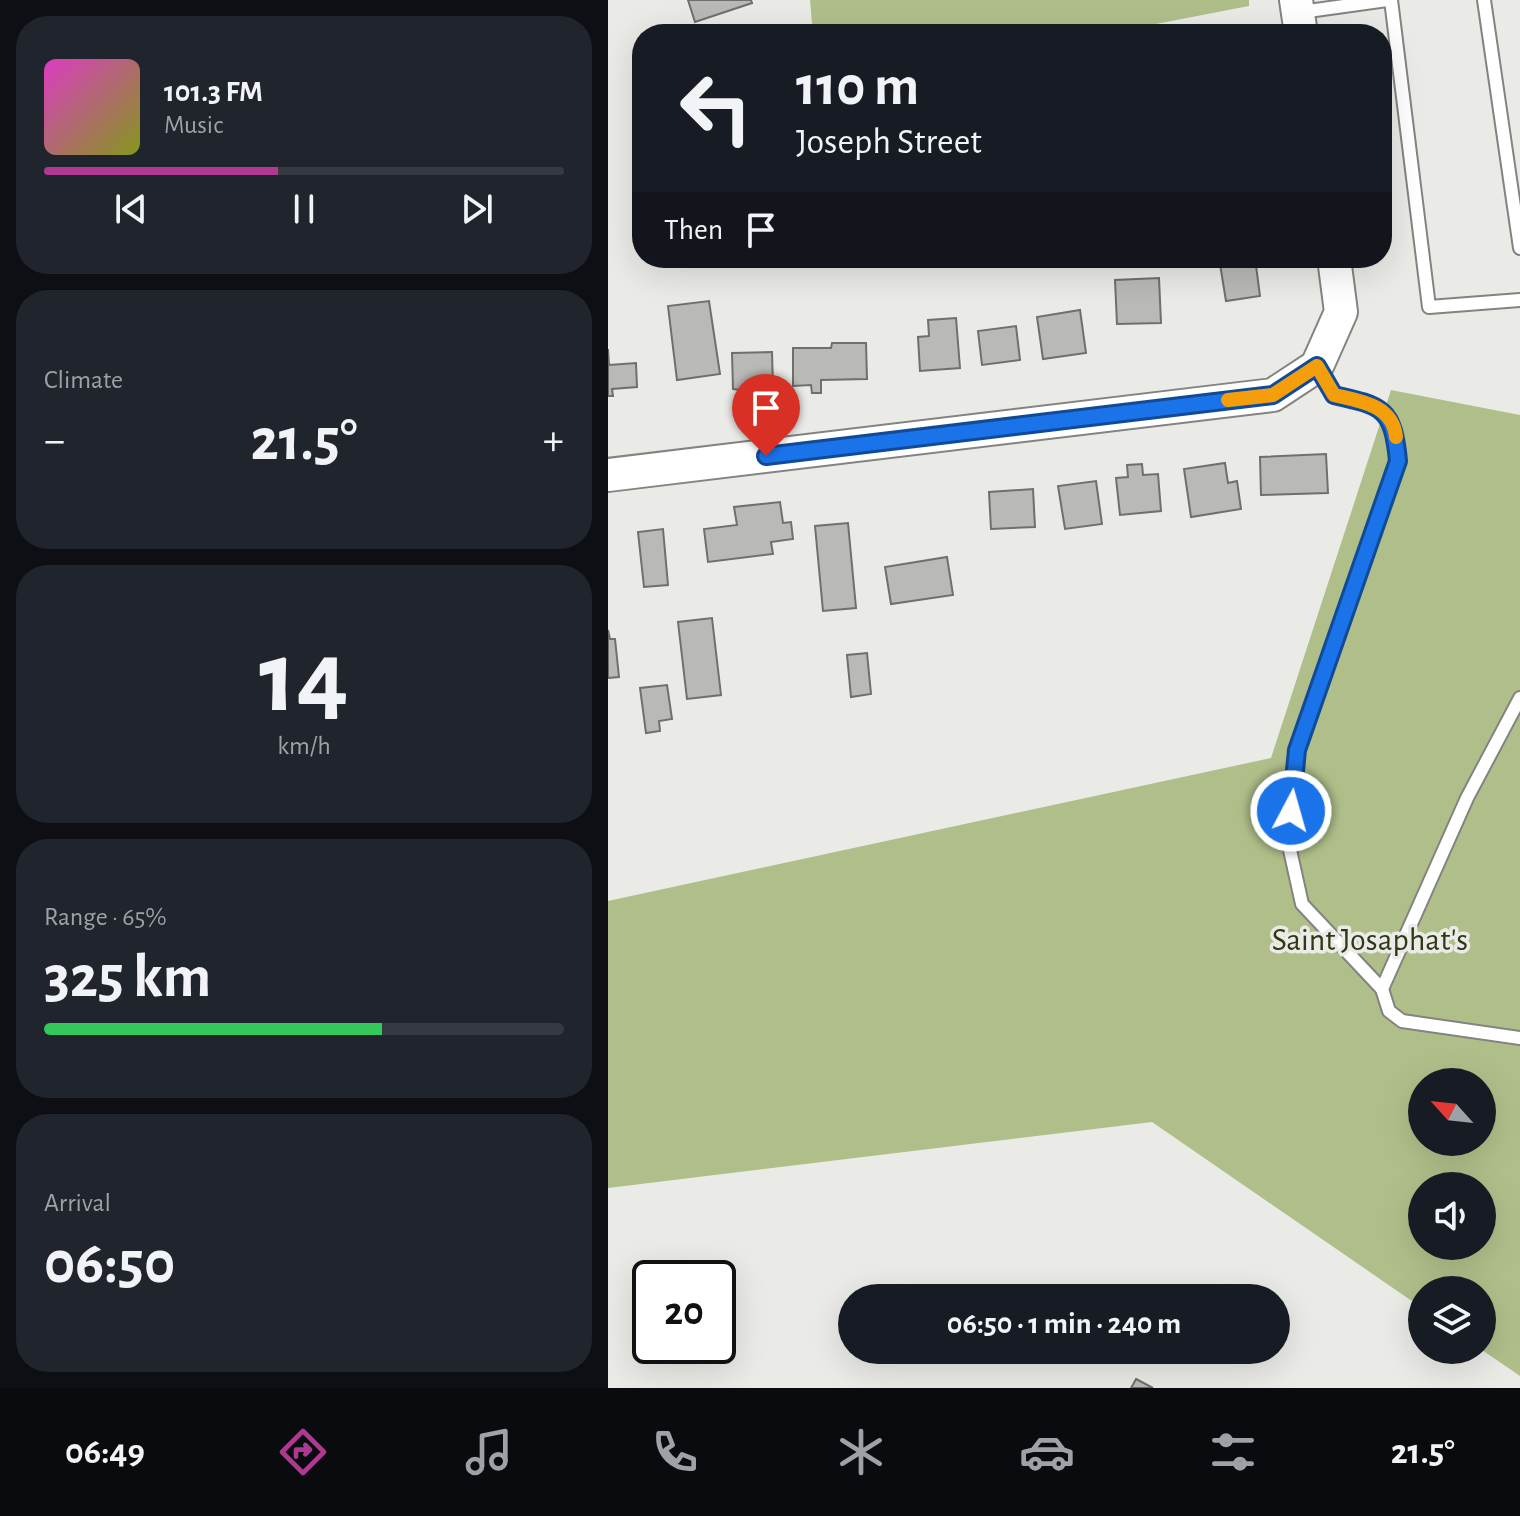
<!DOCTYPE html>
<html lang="en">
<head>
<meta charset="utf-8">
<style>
  :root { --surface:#171b24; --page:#20242c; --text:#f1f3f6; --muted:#9ea1a6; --line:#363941; --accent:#af3990 }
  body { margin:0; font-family:"Alegreya Sans",sans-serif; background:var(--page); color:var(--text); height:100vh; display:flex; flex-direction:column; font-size:30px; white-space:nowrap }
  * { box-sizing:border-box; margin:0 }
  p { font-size:26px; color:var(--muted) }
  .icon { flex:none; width:44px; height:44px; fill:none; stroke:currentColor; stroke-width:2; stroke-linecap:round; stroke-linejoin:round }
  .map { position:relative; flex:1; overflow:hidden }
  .sheet { display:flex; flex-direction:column; gap:16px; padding:16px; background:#0d0f14; width:608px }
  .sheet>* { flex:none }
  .banner { position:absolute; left:24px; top:24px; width:760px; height:244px; border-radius:32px; box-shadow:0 8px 32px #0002; background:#171b24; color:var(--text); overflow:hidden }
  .needle { width:52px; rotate:297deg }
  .controls { position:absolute; left:800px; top:1068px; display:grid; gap:16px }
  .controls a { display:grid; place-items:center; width:88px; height:88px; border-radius:50%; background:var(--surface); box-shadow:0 8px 32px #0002; font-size:40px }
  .speed { position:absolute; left:24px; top:1260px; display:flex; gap:16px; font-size:40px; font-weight:700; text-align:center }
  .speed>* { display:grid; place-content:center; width:104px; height:104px; border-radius:50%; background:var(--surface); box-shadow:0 8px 32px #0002; line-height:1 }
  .speed .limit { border:4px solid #111; border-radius:12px; background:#fff; color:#111 }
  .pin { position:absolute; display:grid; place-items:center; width:68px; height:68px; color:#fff; margin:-82px -34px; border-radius:50% 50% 50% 0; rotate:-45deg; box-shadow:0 0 8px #0007 }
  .pin .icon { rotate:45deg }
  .me { position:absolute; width:88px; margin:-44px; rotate:6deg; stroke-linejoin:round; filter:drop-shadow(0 0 6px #0008) }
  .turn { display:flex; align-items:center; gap:28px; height:168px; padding:0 32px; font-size:36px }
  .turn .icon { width:104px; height:104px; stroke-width:2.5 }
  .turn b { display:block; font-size:56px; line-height:68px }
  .then { display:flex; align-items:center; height:76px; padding:0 32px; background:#0003; gap:16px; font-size:30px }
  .big { font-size:60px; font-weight:700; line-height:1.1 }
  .sheet .tile { flex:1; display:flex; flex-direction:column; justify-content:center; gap:12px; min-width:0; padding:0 28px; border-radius:32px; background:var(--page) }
  .sheet .dial { align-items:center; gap:0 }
  .dial b { font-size:104px; line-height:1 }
  .song { display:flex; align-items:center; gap:24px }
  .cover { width:96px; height:96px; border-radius:12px; background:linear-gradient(135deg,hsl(310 70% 55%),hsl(70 70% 35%)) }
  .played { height:8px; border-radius:4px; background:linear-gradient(90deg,var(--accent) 45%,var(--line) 45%) }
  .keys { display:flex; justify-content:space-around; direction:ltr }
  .heat { display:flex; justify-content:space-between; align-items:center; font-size:44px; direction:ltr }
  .charge { height:12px; border-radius:6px; background:linear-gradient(90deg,#34c759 65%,var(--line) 0) }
  .trip { position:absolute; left:230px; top:1284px; width:452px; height:80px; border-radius:40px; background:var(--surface); box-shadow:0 8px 32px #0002; font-weight:700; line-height:80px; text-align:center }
  .tab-bar { display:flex; height:128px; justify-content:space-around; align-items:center; background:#090b0e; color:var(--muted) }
  .tab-bar .icon { width:56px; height:56px }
  .tab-bar .selected { color:var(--accent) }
  .tab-bar b { font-size:36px; color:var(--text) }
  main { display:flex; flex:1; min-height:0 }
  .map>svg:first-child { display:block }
</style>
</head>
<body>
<main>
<section class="sheet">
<div class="tile">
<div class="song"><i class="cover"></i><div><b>101.3 FM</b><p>Music</p></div></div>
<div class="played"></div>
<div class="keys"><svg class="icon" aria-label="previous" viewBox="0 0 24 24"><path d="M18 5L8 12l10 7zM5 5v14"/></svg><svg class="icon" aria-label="pause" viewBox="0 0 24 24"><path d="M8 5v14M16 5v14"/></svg><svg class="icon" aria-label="next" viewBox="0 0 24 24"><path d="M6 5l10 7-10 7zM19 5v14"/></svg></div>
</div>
<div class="tile"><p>Climate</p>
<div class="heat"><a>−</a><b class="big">21.5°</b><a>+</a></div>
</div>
<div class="tile dial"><b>14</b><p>km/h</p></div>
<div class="tile"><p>Range · 65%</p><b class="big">325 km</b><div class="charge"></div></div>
<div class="tile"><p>Arrival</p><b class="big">06:50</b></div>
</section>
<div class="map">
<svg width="912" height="1388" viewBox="0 0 912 1388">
  <rect width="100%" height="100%" fill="#eaebe7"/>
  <!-- green -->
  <g fill="#b0bf8a" fill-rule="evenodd">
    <polygon points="202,0 641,0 641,6 496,34 205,34"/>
    <path d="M783,390L912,415V1376L874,1350V1290H814V1308L544,1122L0,1188V901L663,758ZM814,1082H874V1142H814ZM814,1186H874V1246H814Z"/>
  </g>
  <!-- building -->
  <g fill="#b9bab6" stroke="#6f706d" stroke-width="2">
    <polygon points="80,0 143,0 144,3 87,22"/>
    <polygon points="611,258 647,258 652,296 618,301"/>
    <polygon points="551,278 553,323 509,324 507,280"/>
    <polygon points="101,301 112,374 69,380 60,306"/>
    <polygon points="472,310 478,353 435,359 429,317"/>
    <polygon points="348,318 352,368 312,371 310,337 321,336 320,320"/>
    <polygon points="408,326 412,360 374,365 370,331"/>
    <polygon points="224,343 258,343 259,379 213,380 213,393 204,393 203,385 185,386 185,348 223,348"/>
    <polygon points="0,349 1,365 28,363 29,387 4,389 5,396 0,396"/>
    <polygon points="164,352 165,387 151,388 151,393 125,389 124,353"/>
    <polygon points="718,454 720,493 653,495 652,457"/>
    <polygon points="617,463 620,483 629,481 633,509 583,517 576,469"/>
    <polygon points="534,464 535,475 550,474 553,511 512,515 508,478 520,477 519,465"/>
    <polygon points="488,481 494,524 457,529 450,486"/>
    <polygon points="425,489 427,527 383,529 381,492"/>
    <polygon points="172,502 175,523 183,522 185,539 163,542 165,554 100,562 96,529 129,525 126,507"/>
    <polygon points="240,523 248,608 215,611 207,526"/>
    <polygon points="55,529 60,585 36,587 30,532"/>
    <polygon points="339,557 345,595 283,604 277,567"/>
    <polygon points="104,618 113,695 79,699 70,622"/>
    <polygon points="0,630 2,639 7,639 11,677 0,678"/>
    <polygon points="259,653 263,694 243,697 239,655"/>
    <polygon points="59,685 64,719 51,721 52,731 38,733 32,688"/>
    <polygon points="528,1379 545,1388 523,1388"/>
  </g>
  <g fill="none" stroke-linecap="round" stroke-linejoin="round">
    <!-- service casing -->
    <g stroke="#838481" stroke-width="16">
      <g id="service">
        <polyline points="783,0 821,307 912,300"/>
        <polyline points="876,0 912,248"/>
        <polyline points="693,12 779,0"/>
        <path d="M711,369L726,395C775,406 785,408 790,461L689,750L680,841L694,904L774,989L781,1011L794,1021L912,1038"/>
        <polyline points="774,989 859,798 912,698"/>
      </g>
    </g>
    <!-- tertiary casing -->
    <g stroke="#838481" stroke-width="36">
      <g id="tertiary">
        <polyline points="688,0 693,34"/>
        <polyline points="0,475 665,395 709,366 733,312 726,258"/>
      </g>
    </g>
    <!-- service -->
    <use href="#service" stroke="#fff" stroke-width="12"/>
    <!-- tertiary -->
    <use href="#tertiary" stroke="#fff" stroke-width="32"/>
  </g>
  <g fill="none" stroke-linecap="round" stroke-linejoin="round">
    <!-- route casing -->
    <g stroke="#114b97" stroke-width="20">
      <path id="route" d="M158,456L665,395L709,366L726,395C775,406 785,408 790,461L689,750L683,811"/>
    </g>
    <!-- route -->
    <use href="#route" stroke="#1a73e8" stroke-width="14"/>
    <!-- slow -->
    <path stroke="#f59e0b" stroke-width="14" d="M620,400L665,395L709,366L726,395C752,401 785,405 788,437"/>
  </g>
  <g text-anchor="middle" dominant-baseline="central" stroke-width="7" stroke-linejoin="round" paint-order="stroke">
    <!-- park labels -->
    <g font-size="32" fill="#2f3815" stroke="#eaebe7">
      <text x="762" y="940">Saint Josaphat's</text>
    </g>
  </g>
</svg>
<div class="controls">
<a><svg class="needle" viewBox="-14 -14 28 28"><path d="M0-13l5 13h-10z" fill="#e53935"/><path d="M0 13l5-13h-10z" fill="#9ea1a6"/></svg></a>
<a><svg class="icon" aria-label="sound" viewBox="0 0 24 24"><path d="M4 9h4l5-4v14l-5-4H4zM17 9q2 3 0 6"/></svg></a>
<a><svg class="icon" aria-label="layers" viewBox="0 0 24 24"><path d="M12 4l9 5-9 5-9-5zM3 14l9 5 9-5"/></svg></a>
</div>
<div class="speed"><div class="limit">20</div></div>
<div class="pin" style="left:158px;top:456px;background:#d93025"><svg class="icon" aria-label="arrive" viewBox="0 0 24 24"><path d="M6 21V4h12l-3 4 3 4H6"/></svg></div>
<svg class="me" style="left:683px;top:811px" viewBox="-20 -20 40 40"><circle r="17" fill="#1a73e8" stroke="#fff" stroke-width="3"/><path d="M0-11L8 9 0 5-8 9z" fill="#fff"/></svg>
<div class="trip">06:50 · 1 min · 240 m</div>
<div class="banner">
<div class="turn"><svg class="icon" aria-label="left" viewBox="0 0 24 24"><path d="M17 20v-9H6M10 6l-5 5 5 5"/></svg><div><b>110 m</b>Joseph Street</div></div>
<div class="then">Then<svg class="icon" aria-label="arrive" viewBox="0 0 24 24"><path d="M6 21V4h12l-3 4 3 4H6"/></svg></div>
</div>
</div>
</main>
<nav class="tab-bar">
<b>06:49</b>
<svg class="icon selected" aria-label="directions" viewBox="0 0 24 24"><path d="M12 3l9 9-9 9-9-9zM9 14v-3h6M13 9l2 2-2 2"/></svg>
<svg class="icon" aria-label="music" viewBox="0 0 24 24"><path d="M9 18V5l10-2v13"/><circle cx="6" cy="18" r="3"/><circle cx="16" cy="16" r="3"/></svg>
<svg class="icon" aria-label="phone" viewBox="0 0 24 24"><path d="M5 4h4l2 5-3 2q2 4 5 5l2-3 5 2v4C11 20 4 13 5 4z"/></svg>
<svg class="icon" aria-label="climate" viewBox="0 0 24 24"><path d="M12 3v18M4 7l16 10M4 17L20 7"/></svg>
<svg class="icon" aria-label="car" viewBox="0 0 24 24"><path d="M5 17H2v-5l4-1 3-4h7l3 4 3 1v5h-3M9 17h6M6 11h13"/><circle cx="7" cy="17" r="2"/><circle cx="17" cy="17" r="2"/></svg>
<svg class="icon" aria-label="filters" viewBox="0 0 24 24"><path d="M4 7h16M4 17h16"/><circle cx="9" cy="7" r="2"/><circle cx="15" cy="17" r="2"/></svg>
<b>21.5°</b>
</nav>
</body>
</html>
